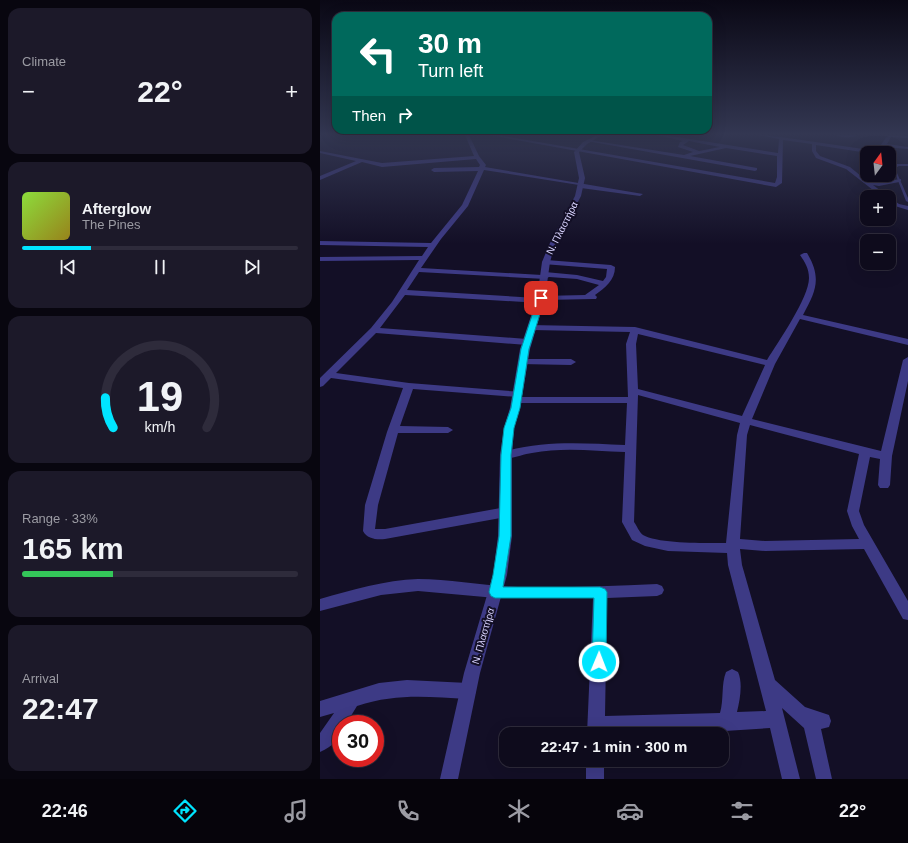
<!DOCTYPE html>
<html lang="en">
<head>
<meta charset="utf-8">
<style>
  :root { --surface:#0e0b1c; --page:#1c1929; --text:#f1f3f6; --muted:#9b9ba3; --line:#2e2b3b; --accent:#00e5ff }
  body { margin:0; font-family:Arial,sans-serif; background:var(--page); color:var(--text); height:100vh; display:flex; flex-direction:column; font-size:15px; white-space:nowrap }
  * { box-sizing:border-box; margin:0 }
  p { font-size:13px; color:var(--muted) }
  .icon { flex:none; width:22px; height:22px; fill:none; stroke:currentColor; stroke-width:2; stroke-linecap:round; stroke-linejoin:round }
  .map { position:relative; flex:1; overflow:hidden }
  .details { display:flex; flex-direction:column; gap:8px; padding:8px; background:#08060f; width:320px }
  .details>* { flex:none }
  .guide { position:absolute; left:12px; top:12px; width:380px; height:122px; border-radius:12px; box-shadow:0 4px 16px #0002,0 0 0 1px var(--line); background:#00695c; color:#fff; overflow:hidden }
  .needle { width:26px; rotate:15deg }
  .buttons { position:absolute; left:540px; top:146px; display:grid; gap:8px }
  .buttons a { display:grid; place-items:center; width:36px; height:36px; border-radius:8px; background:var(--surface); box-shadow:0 4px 16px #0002,0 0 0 1px var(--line); font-size:20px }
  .speed { position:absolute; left:12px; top:715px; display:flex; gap:8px; font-size:20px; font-weight:700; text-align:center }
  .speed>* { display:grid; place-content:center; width:52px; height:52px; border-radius:50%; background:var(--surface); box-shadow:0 4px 16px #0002,0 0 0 1px var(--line); line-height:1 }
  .speed .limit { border:6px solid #d22; background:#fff; color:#111 }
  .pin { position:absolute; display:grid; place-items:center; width:34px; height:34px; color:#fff; margin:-17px; border-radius:8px; box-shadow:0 2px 6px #0006 }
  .me { position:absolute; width:44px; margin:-22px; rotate:1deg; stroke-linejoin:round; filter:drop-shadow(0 0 3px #0008) }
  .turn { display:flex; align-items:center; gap:14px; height:84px; padding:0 20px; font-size:18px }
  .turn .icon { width:52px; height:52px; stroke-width:2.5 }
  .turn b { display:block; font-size:28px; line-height:34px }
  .then { display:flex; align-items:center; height:38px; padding:0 20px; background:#0003; gap:8px; font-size:15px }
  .big { font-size:30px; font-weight:600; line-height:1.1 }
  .details .widget { flex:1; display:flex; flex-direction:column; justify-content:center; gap:6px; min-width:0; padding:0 14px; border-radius:12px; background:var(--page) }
  .details .dial { align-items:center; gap:0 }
  .dial svg { height:104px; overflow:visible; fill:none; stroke:var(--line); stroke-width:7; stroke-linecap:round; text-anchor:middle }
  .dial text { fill:var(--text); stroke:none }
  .song { display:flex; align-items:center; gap:12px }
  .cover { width:48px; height:48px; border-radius:6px; background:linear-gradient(135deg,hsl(90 70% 55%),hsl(50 70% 35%)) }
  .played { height:4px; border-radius:2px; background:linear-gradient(90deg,var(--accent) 25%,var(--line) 25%) }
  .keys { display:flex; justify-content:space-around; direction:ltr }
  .heat { display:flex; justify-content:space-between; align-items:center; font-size:22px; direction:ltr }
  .charge { height:6px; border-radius:3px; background:linear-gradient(90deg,#34c759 33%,var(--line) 0) }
  .trip { position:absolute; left:179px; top:727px; width:230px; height:40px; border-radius:12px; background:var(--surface); box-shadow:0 4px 16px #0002,0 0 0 1px var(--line); font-weight:600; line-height:40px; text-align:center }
  .dock { display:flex; height:64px; justify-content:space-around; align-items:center; background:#06040b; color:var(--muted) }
  .dock .icon { width:28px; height:28px }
  .dock .on { color:var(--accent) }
  .dock b { font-size:18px; color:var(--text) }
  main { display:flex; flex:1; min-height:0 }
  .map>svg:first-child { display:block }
</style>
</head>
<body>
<main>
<section class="details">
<div class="widget"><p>Climate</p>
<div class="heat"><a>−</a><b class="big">22°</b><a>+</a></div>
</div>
<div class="widget">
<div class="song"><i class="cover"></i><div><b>Afterglow</b><p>The Pines</p></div></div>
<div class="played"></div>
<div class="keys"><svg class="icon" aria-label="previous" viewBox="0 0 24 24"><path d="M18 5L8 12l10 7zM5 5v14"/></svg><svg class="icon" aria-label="pause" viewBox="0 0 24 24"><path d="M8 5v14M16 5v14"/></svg><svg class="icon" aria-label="next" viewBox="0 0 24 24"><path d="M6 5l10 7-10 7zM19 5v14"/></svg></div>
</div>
<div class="widget dial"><svg viewBox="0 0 100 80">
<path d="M14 69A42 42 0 1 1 86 69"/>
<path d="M14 69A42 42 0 0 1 8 46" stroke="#00e5ff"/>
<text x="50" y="56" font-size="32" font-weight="700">19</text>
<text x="50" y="72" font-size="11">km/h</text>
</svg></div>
<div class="widget"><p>Range · 33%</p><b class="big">165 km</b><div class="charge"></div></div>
<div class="widget"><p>Arrival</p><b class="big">22:47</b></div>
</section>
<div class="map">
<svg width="588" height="779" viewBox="0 0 588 779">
  <rect width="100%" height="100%" fill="#130f26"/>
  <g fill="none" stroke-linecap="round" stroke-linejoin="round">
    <!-- service -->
    <polygon fill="#3d3a85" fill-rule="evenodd" points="577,164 588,164 588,166 579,166 577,167 577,173 588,198 588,202 586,201 575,173 575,167"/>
    <!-- minor -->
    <g fill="#3d3a85" fill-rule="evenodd">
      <path d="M145,135H149L159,156L166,165L165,167L323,194L320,196L261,188L259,185L164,170L148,206L121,239L101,268L222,275L225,272L257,275L283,281L286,277L287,269L223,264L222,262L226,260L291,265L295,267C295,280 285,288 275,295L277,297L276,299H273L224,300L223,303H220L85,295L60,328L207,339L211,342L207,345L56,333L16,373L89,383L202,392L203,394L198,397H308L306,344L310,332L212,330L209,329L208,327L209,325L315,327L447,360C458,342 489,298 489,278C489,269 485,262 480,255L484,253H487C502,278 496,291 483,315L588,339V345L480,319L455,364L432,419L561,451L583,360L588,357V381L572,456L570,485L568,488H560L558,485L560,459L550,457L539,511L544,525L588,601V620L583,619L544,549L445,551L420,549L422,565L455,680L485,707L509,715L511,721L509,727L501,729L512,779H496L484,728L462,708L480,779H462L450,728L389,732L267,734L273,598H176L98,591L61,595L0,611V599C32,590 65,580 98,579C131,579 164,586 198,587C244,588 291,586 337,584L342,586L344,590L342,594L337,596L287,598L285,716L400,713C404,700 401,684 406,672L412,669L418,672C423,683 420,700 417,712L446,711L408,565L407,553L348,551L325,546L312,540L302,522L305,452C274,451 243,447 212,453C203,454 191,460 182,458L180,455L182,452C224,440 262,443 305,445L307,403H197L192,400L197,397L93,389L80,426L128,427L133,430L128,433H78L58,505L55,529H65L186,507L190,509L192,512L190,515L186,517L65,539C57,540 47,539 43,531L45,505L67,432L83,388L11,378L3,386L0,387V378L51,328L72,302L99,260L0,261V257L102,256L108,247L0,245V241L111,243L142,205L158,171L114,172L111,170L114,168L159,167L160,165L156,159L62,167L42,162L0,180V176L36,161L0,153V151L62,163L154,156ZM99,272L225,279L229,277L257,279L279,285L265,295L221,296L217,298L87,290ZM318,334L445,365L422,416L318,389L316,344ZM318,395L420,423L417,435L406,543C388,543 338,544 323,535C319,532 317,526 314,522ZM430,425L539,454L527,511L532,526L539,539L445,541L420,539L427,435Z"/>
      <path d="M169,135H178L455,183L457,177V156L406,148L370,156L437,168V170L435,171L267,141L269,140L364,155L373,152L358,147L360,142L363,141L336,135H345L458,153L459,139L438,135L461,137L557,151L567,136L564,135L588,136V138L571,137L567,144L588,147V149L565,147L561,153H548L496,145V151L500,156L530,167L547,181L559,182L581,179V181L579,182L559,186L553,185L569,197H562L526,169L496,158L492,151V144L463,140L462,183L456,187ZM369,141L400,147L379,151L363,145Z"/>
      <path d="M517,135H535L536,136C532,138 520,138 517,135Z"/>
      <polygon points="569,197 579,204 588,206 588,210 575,206 569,202"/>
      <polygon points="203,359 251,359 256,362 251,365 200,364 198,362 200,360"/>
      <path d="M87,680L148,683L154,685L156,691L154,697L148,699C108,697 77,693 37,706L26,724H21C21,739 13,746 0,752V733L14,713L0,717V701L59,683Z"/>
      <rect x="266" y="760" width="18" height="19"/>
    </g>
    <!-- tertiary -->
    <polygon fill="#3d3a85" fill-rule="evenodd" points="277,135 282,135 267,144 259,152 265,178 261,196 235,245 230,262 225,298 210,349 200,408 194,428 192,455 192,536 187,575 160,673 138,779 120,779 144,673 173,575 178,536 180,455 184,428 190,408 200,349 217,298 222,262 229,245 255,196 259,178 254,152 263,142"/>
  </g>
  <!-- sky -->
  <linearGradient id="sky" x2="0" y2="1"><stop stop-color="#0a0815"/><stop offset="0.55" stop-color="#333752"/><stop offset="1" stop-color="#333752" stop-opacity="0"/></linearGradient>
  <rect width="588" height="244" fill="url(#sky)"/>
  <!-- route -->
  <polygon fill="#00e5ff" stroke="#0095a6" points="218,297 225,298 209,349 200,408 194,428 191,455 191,536 183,587 280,587 285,589 287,592 286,662 284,666 279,668 274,666 272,662 274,598 175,598 171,596 169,592 173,575 179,536 181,455 184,428 191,408 201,349"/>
  <g text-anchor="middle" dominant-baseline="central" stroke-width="4" stroke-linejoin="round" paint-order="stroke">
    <!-- street labels -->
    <g font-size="10" fill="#d9d4ff" stroke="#130f26">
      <text transform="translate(242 228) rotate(-63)">Ν. Πλαστήρα</text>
      <text transform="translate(163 636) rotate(-74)">Ν. Πλαστήρα</text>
    </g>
  </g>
</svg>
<div class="buttons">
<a><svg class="needle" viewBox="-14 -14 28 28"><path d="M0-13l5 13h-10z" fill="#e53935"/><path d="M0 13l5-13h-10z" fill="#9b9ba3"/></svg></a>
<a>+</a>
<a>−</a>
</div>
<div class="speed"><div class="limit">30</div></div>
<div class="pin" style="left:221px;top:298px;background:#d93025"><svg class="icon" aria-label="arrive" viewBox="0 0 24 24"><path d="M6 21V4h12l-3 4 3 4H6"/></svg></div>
<svg class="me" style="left:279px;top:662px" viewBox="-20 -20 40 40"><circle r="17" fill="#00e5ff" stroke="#fff" stroke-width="3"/><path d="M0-11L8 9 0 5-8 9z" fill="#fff"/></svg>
<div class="trip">22:47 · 1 min · 300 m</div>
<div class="guide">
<div class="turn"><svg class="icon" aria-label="left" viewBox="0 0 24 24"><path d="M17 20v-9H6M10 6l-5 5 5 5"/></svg><div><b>30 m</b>Turn left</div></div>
<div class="then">Then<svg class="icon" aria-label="right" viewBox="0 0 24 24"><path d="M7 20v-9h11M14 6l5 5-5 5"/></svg></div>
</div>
</div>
</main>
<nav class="dock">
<b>22:46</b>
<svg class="icon on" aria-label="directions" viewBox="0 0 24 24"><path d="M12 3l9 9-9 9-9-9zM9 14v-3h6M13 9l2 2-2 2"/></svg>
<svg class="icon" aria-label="music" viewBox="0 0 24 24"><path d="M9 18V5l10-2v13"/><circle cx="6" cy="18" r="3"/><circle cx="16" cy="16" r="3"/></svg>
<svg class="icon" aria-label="phone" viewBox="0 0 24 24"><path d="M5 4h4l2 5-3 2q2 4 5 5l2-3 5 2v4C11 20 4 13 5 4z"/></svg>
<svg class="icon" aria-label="climate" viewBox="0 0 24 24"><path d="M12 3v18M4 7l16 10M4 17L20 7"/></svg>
<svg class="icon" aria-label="car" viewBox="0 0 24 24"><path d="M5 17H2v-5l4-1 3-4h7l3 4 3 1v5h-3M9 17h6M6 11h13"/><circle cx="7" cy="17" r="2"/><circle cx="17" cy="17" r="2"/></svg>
<svg class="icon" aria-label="filters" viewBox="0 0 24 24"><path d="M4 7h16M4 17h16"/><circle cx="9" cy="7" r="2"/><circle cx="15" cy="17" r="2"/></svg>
<b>22°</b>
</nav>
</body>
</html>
